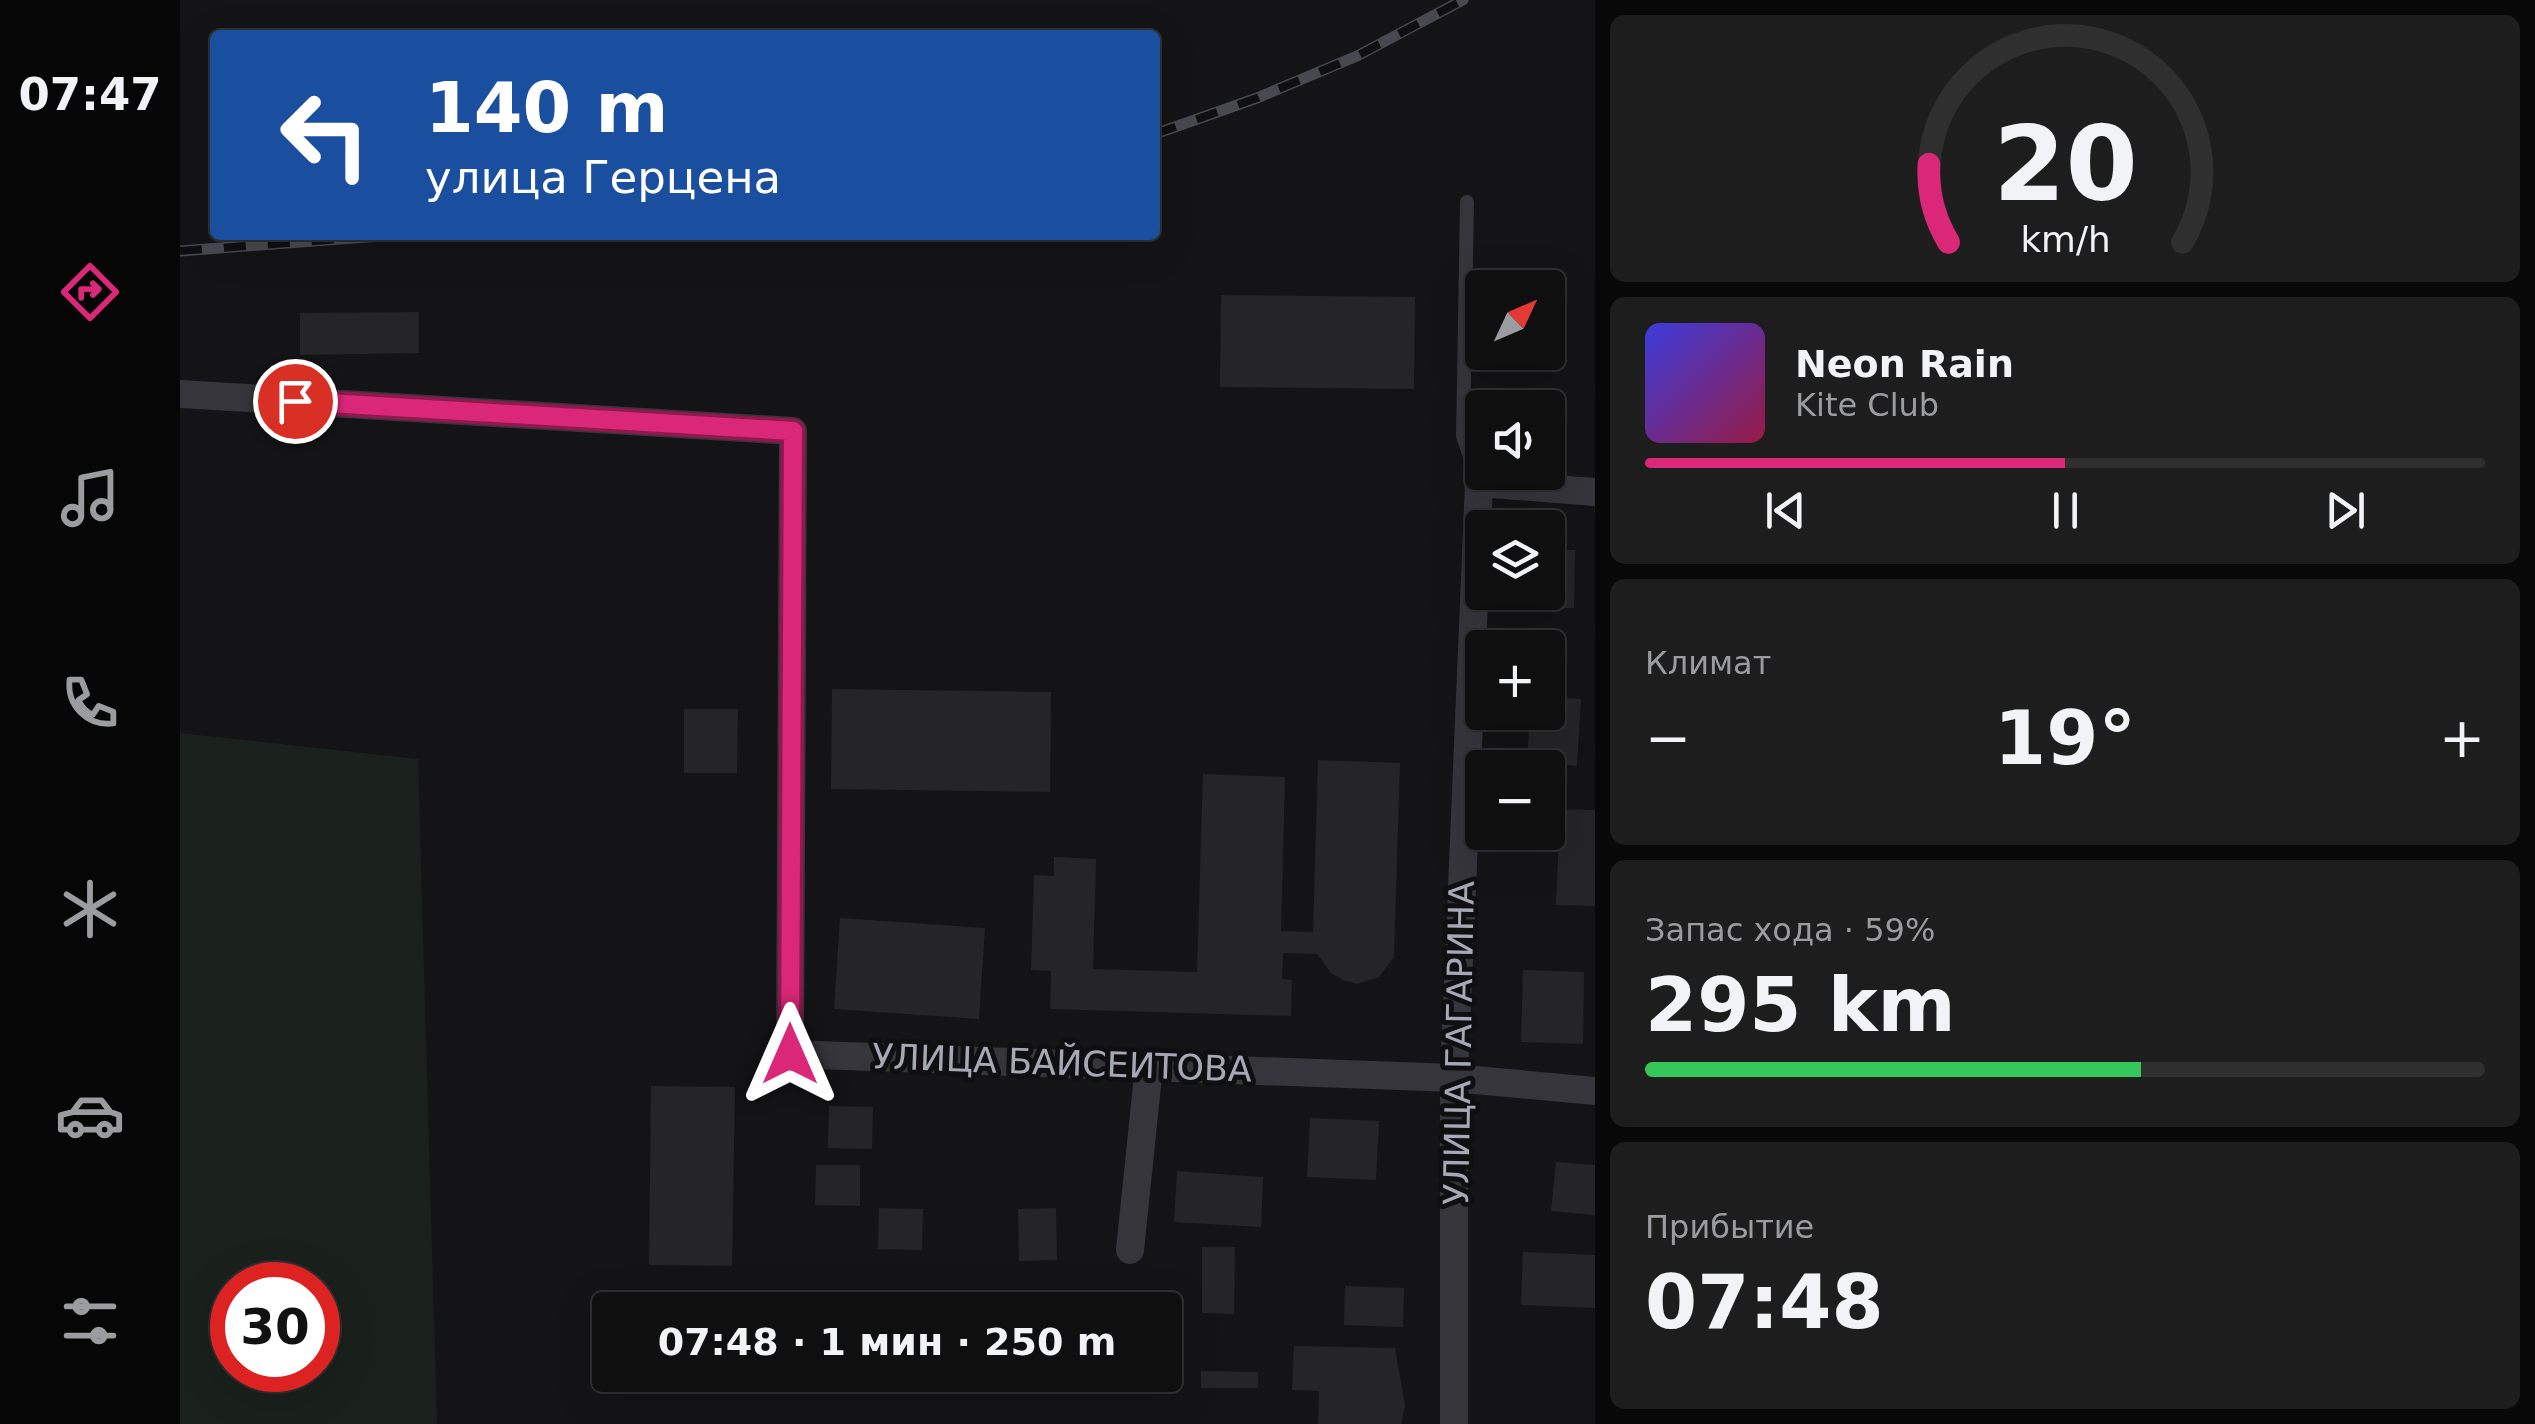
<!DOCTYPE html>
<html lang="ru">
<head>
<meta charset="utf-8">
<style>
  :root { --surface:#0f0f10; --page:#1d1d1e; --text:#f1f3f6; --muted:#9b9c9f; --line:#2f2f30; --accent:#db2777 }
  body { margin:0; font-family:"DejaVu Sans",sans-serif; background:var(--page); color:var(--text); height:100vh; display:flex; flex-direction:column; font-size:38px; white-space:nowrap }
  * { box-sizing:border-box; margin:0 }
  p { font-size:32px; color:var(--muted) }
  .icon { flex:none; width:55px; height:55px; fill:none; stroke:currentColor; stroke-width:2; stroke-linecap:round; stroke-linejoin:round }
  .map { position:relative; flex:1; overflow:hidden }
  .sheet { display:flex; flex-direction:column; gap:15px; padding:15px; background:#080809; width:940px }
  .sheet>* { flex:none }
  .hud { position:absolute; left:30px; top:30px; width:950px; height:210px; border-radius:10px; box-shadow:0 10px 40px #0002,0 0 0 2px var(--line); background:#1a4fa0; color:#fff; overflow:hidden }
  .needle { width:65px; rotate:46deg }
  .tools { position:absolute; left:1285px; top:270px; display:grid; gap:20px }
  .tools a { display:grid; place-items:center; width:100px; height:100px; border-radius:10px; background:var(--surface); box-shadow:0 10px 40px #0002,0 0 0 2px var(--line); font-size:50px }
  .speed { position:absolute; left:30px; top:1262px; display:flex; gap:20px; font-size:50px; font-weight:700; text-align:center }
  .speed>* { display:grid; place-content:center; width:130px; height:130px; border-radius:50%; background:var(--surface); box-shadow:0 10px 40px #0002,0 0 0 2px var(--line); line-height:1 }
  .speed .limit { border:15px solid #d22; background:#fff; color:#111 }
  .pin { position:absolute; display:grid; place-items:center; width:85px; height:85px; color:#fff; margin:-42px; border:5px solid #fff; border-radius:50%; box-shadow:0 2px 10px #0007 }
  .me { position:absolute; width:110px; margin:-55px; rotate:0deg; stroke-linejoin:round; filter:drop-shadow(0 0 8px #0008) }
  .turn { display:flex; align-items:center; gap:35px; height:210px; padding:0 50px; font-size:45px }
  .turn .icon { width:130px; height:130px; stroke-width:2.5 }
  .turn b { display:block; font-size:70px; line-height:85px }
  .big { font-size:75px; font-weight:700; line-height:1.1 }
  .sheet .widget { flex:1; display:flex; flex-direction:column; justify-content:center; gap:15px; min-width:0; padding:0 35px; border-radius:15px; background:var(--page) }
  .sheet .dial { align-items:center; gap:0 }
  .dial svg { height:260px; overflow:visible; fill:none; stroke:var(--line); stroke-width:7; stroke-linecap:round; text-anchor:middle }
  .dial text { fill:var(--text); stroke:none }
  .song { display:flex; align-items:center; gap:30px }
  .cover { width:120px; height:120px; border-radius:15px; background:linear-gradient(135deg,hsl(240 70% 55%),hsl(340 70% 35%)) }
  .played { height:10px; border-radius:5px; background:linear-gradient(90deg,var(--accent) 50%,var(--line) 50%) }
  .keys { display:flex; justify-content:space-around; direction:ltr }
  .heat { display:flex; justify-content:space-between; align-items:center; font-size:55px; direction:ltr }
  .charge { height:15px; border-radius:8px; background:linear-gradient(90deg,#34c759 59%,var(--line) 0) }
  .trip { position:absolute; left:412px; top:1292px; width:590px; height:100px; border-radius:10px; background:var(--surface); box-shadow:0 10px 40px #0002,0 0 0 2px var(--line); font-weight:700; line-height:100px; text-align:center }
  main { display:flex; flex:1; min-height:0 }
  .menu { display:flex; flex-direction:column; width:180px; justify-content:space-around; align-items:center; background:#060606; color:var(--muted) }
  .menu .icon { width:70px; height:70px }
  .menu .on { color:var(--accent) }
  .menu b { font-size:45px; color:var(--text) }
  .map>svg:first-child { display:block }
</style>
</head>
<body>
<main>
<nav class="menu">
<b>07:47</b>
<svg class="icon on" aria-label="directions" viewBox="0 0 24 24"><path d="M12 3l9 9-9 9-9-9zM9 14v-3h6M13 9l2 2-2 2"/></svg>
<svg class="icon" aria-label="music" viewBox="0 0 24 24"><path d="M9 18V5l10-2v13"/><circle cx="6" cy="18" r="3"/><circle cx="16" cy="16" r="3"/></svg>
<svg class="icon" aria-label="phone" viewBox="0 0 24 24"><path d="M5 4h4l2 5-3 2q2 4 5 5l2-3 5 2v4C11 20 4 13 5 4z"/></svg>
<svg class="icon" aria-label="climate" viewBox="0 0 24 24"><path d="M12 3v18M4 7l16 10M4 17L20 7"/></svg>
<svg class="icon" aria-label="car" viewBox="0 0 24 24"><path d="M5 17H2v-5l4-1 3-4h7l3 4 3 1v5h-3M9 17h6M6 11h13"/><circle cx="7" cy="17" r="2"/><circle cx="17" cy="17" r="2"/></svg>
<svg class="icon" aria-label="filters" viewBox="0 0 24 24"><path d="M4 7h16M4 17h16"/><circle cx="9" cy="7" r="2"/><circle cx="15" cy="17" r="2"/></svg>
</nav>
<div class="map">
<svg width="1415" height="1424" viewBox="0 0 1415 1424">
  <rect width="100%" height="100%" fill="#141416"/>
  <!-- green -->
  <path fill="#1a201c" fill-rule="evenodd" d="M0,733L238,759L257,1424H0ZM138,1285V1370H52V1285Z"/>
  <!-- building -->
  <g fill="#252427">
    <polygon points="1041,295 1235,297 1234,389 1040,387"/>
    <polygon points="239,312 239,353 120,355 120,313"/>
    <polygon points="1368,549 1395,550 1394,608 1354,608 1354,592 1368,592"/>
    <polygon points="652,689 871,692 870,792 651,789"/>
    <polygon points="1368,697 1401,699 1397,766 1347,762 1350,712 1368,712"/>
    <polygon points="504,709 558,709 557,773 504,773"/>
    <polygon points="1138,760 1220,763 1214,957 1199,977 1177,984 1163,980 1152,974 1137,954 1103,953 1102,979 1112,980 1111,1016 870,1009 871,971 851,970 854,875 874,876 874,857 916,859 913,969 1017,972 1023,774 1105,777 1101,931 1133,932"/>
    <polygon points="1380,809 1415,810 1415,906 1376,905"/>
    <polygon points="660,918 805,928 799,1019 654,1009"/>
    <polygon points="1343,970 1404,972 1403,1044 1341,1042"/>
    <polygon points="471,1086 555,1087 552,1266 469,1265"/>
    <polygon points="649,1106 693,1107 692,1149 648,1148"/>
    <polygon points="1130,1118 1199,1121 1196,1180 1127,1177"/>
    <polygon points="1376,1162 1415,1165 1415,1215 1371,1211"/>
    <polygon points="636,1165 680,1165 680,1206 635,1205"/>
    <polygon points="997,1171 1083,1177 1081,1227 994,1222"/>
    <polygon points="699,1208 743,1209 742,1250 698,1249"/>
    <polygon points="876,1208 877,1260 839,1261 838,1209"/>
    <polygon points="1022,1247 1055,1247 1054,1314 1022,1313"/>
    <polygon points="1343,1252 1415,1255 1415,1308 1341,1305"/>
    <polygon points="1165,1286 1224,1288 1223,1327 1164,1325"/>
    <polygon points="1114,1346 1215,1348 1225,1406 1221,1424 1138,1424 1139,1391 1112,1390"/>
    <polygon points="1021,1371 1078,1372 1078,1388 1021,1388"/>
  </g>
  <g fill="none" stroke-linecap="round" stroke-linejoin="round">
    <!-- service -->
    <polyline stroke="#35353b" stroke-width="14" points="1287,202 1283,436 1299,483"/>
    <!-- minor -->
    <g stroke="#35353b" stroke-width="28">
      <polyline points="0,394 613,431 610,1054 1274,1078 1415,1091"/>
      <polyline points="950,1250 969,1066"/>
      <polyline points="1274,1424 1274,1078 1299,483 1415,492"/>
    </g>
    <!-- rail casing -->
    <g stroke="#484950" stroke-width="11">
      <g id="rail">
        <polyline points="975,134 1077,98 1177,56 1283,0"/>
        <polyline points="0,251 214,235"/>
      </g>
    </g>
    <!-- rail -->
    <use href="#rail" stroke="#0f0f11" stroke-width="8" stroke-dasharray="22" stroke-linecap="butt"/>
  </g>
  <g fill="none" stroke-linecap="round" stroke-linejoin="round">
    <!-- route casing -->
    <g stroke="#8e194d" stroke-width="25">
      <polyline id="route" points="115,401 613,431 610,1054"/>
    </g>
    <!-- route -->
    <use href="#route" stroke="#db2777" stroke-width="18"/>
  </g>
  <g text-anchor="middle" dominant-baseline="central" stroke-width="10" stroke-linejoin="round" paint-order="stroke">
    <!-- street labels -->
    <g font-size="35" fill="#a6a9b5" stroke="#0f0f11">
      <text transform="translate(1279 1043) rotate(-89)">УЛИЦА ГАГАРИНА</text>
      <text transform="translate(882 1063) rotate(2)">УЛИЦА БАЙСЕИТОВА</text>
    </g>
  </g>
</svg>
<div class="tools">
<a><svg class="needle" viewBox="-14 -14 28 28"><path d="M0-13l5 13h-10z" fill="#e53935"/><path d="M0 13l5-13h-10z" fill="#9b9c9f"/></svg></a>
<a><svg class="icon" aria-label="sound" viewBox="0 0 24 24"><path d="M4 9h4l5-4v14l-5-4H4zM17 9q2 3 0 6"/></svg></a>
<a><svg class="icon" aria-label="layers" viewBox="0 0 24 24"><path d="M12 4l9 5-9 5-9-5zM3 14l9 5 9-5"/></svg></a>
<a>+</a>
<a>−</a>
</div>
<div class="speed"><div class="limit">30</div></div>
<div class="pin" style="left:115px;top:401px;background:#d93025"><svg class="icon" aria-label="arrive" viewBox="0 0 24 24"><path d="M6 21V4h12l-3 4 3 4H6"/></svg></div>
<svg class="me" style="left:610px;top:1054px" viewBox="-20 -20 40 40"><path d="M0-17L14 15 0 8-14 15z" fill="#db2777" stroke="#fff" stroke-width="4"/></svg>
<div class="trip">07:48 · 1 мин · 250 m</div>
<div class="hud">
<div class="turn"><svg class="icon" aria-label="left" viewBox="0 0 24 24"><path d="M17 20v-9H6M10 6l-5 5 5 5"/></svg><div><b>140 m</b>улица Герцена</div></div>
</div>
</div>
<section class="sheet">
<div class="widget dial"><svg viewBox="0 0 100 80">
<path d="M14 69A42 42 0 1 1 86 69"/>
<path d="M14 69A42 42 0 0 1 8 45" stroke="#db2777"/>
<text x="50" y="56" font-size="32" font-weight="700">20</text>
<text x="50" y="72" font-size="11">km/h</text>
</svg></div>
<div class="widget">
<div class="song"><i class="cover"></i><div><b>Neon Rain</b><p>Kite Club</p></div></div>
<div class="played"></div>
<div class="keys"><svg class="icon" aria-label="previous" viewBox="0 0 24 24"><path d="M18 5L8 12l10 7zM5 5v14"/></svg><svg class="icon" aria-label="pause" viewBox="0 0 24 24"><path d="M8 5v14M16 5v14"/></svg><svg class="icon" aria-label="next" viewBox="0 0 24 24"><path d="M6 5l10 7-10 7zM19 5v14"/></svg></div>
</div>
<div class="widget"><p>Климат</p>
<div class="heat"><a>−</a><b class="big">19°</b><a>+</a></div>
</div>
<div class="widget"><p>Запас хода · 59%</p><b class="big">295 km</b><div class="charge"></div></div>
<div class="widget"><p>Прибытие</p><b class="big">07:48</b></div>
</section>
</main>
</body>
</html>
